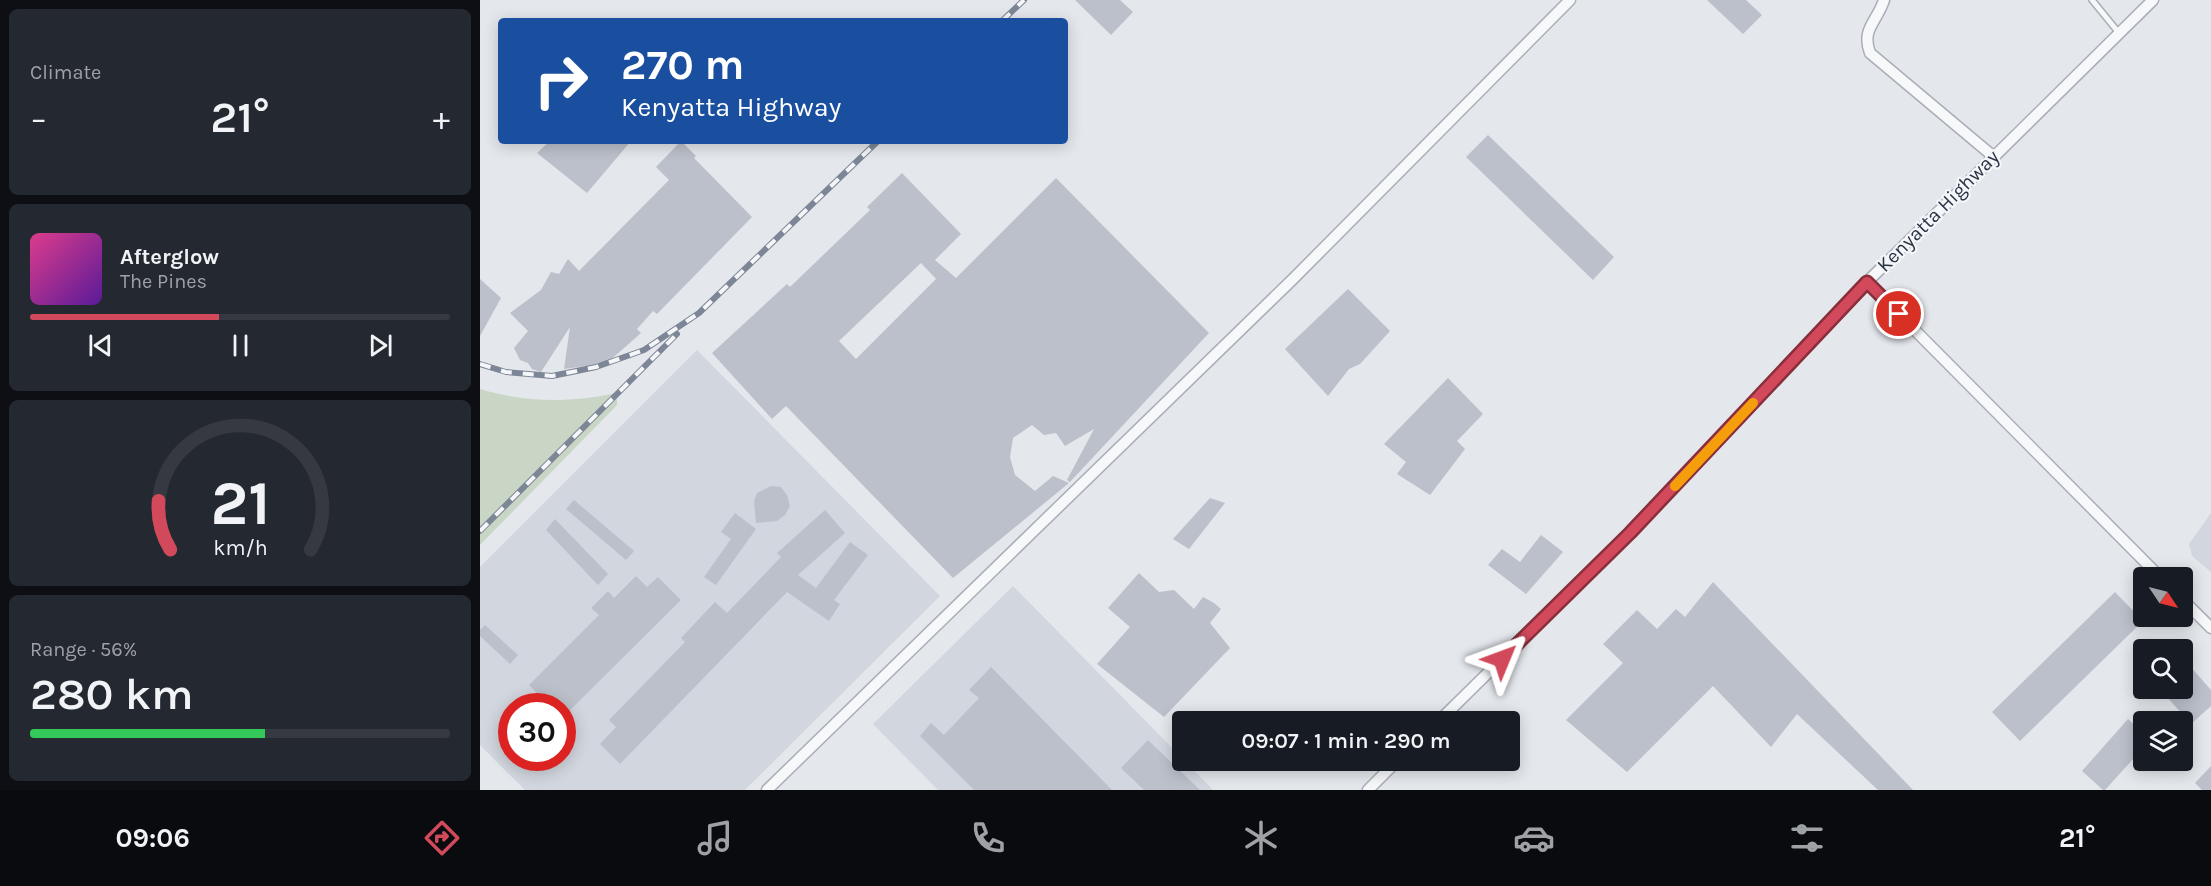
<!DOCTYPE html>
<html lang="en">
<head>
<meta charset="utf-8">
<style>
  :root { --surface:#171b24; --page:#242831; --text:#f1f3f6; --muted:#9ea1a6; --line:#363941; --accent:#d1495b }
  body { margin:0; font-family:Karla,sans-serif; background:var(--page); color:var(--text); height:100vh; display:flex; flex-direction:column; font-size:22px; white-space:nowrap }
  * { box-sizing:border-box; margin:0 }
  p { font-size:20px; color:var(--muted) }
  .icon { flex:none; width:33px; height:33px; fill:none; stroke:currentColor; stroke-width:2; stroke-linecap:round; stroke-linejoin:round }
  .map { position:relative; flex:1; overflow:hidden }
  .details { display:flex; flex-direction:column; gap:9px; padding:9px; background:#0d0f14; width:480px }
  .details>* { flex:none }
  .guide { position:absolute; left:18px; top:18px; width:570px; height:126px; border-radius:6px; box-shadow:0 3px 15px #0003; background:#1a4fa0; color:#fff; overflow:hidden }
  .needle { width:39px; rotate:125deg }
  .buttons { position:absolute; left:1653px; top:567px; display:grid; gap:12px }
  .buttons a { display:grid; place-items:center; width:60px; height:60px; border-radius:6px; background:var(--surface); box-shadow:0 3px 15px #0003; font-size:30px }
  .speed { position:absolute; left:18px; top:693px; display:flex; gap:12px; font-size:30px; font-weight:700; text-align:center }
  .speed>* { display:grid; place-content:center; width:78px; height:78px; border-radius:50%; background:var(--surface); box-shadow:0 3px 15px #0003; line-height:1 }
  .speed .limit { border:9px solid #d22; background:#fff; color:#111 }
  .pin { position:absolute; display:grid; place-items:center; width:51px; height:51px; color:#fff; margin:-26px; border:3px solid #fff; border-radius:50%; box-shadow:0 2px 6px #0007 }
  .me { position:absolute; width:66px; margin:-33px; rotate:46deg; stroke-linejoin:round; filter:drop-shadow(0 0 4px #0008) }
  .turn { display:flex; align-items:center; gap:21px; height:126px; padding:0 24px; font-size:27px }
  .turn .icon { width:78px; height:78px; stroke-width:2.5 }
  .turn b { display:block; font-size:42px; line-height:51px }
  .big { font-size:45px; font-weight:600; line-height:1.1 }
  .details .widget { flex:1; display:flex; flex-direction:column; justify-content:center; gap:9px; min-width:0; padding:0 21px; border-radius:9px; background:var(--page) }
  .details .dial { align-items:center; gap:0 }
  .dial svg { height:156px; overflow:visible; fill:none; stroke:var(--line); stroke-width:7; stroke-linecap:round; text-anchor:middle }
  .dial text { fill:var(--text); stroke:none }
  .song { display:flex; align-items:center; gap:18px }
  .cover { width:72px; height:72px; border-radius:9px; background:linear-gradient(135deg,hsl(330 70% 55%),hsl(270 70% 35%)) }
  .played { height:6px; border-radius:3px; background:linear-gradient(90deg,var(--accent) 45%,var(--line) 45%) }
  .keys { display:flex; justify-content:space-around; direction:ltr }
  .heat { display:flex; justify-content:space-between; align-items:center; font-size:33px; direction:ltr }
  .charge { height:9px; border-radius:4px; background:linear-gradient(90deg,#34c759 56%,var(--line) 0) }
  .trip { position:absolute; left:692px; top:711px; width:348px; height:60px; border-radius:6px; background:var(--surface); box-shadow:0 3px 15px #0003; font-weight:600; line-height:60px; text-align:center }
  .tabs { display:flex; height:96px; justify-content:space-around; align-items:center; background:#090b0e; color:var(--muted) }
  .tabs .icon { width:42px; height:42px }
  .tabs .active { color:var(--accent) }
  .tabs b { font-size:27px; color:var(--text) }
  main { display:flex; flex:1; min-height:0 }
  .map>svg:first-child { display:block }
</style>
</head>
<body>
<main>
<section class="details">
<div class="widget"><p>Climate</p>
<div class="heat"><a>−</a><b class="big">21°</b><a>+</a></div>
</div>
<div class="widget">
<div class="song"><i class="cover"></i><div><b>Afterglow</b><p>The Pines</p></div></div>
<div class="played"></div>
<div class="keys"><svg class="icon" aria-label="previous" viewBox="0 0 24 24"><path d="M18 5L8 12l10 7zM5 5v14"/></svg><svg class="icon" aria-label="pause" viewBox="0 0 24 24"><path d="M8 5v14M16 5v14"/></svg><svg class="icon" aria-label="next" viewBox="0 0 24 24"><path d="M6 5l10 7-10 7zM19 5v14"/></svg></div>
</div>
<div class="widget dial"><svg viewBox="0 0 100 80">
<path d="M14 69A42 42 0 1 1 86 69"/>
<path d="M14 69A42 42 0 0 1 8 44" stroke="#d1495b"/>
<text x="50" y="56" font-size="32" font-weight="700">21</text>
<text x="50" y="72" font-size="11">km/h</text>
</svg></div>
<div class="widget"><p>Range · 56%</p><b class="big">280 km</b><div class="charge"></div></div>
</section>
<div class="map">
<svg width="1731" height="790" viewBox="0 0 1731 790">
  <rect width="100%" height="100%" fill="#e4e7ec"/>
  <!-- built -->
  <g fill="#d2d6de" fill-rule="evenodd">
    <path d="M217,350L460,596L265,790H45L0,745V567ZM32,706H82V758H32Z"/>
    <polygon points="1731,513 1731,572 1712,556 1709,544"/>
    <polygon points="533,586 702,758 702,760 705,761 733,790 458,790 393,724"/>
  </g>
  <!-- green -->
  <path fill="#c9d6c5" d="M0,389C48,403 88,403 137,393V405L0,545Z"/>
  <!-- building -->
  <g fill="#bbc0ca" fill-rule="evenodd">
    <polygon points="595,0 640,0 653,12 631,35"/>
    <polygon points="1227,0 1266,0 1282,15 1263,34"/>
    <polygon points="1008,135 1134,257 1113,280 986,157"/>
    <polygon points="70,141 151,141 107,193 57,153"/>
    <polygon points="201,141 216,156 214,158 272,217 177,314 173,311 157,329 161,333 127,363 84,369 90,327 61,372 52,369 48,363 40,360 34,348 48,331 30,313 61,290 71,272 79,274 88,259 99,271 189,180 176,167"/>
    <path d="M422,173L481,234L455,260L476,278L576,178L729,333L590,482L587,480L614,429L585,446L576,433L564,435L552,425L533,438L530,457L535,475L555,491L573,476L589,483L473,578L306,406L292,419L232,353L307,284L310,287L390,210L387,207ZM441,263L456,279L376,359L359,341Z"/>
    <polygon points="0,279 21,298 0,336"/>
    <polygon points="868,289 910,331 880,364 869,369 848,396 805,349"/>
    <polygon points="968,378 1003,414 977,441 985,449 950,495 917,474 926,462 904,444"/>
    <polygon points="291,486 301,487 307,495 310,506 305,515 297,521 276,523 274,501 277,493"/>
    <polygon points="730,498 745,503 709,549 693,539"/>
    <polygon points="94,500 154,551 146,560 86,509"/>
    <polygon points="345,510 365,533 318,575 336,588 370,542 388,555 354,600 360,604 349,621 307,592 140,764 120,744 136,727 129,720 205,642 201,638 235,602 247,613 301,557 297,553"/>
    <polygon points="255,513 276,529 236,585 224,577 251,539 241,532"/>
    <polygon points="75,519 128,574 118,585 66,530"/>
    <polygon points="1061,535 1083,552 1046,594 1008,565 1022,549 1040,562"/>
    <polygon points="659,573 679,592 694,590 714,609 723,597 734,603 741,609 730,623 750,648 684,717 617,664 650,627 628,608"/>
    <polygon points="156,576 167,587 178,577 201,600 82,718 82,706 59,706 53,700 58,694 49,685 119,615 111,608 128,591 134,598"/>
    <polygon points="1233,582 1433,790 1398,790 1317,714 1291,747 1233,686 1147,772 1086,720 1143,663 1123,644 1157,610 1177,629 1196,609 1205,617"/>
    <polygon points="1635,592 1663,621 1540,741 1512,712"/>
    <polygon points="5,625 38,655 30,664 0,636 0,630"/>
    <polygon points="1708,664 1731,690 1731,706 1711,724 1679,688 1702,688 1702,669"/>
    <polygon points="511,667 632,790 494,790 440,736 451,723 464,735 499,698 489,690"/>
    <polygon points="1648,719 1664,733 1664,747 1625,790 1623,790 1602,771"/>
    <polygon points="668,740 720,790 664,790 641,768"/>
    <polygon points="1731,766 1731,790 1722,790 1715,783"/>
  </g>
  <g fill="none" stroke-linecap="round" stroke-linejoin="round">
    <!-- service casing -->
    <g stroke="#a9aeb7" stroke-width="8">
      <polyline id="service" points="1612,0 1639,33"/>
    </g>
    <!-- minor casing -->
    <g stroke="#a9aeb7" stroke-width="13">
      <g id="minor">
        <path d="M1404,0C1397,22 1381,29 1390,53L1514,157"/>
        <polyline points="1673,0 1387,282 1681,578"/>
        <polyline points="1702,599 1731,628"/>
        <polyline points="958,722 1150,533 1387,282"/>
        <polyline points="287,790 813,279 1090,0"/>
        <polyline points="888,790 918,760"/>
      </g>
    </g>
    <!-- service -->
    <use href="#service" stroke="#f7f8fa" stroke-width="5"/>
    <!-- minor -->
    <use href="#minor" stroke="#f7f8fa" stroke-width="10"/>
    <!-- rail casing -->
    <g stroke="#7d8696" stroke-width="6">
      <g id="rail">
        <polyline points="522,21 544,0"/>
        <polyline points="0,364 26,372 72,376 116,367 164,350 219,313 398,141"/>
        <polyline points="0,531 197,334"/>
      </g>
    </g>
    <!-- rail -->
    <use href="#rail" stroke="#f4f6f9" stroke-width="4" stroke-dasharray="11" stroke-linecap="butt"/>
  </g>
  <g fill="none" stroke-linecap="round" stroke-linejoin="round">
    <!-- route casing -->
    <g stroke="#882f3b" stroke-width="15">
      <polyline id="route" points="1022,659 1150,533 1387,282 1419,314"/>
    </g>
    <!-- route -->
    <use href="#route" stroke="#d1495b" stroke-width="10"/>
    <!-- slow -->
    <polyline stroke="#f59e0b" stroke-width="10" points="1195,486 1273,403"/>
  </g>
  <g text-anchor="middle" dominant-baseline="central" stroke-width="4.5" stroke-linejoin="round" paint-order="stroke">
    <!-- street labels -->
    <g font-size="20" fill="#2b3445" stroke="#f4f6f9">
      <text transform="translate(1458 211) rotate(-45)">Kenyatta Highway</text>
    </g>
  </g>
</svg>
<div class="buttons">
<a><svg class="needle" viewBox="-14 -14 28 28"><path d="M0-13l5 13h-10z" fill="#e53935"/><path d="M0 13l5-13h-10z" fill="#9ea1a6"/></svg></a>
<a><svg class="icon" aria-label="search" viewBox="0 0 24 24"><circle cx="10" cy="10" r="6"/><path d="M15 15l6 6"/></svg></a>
<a><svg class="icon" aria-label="layers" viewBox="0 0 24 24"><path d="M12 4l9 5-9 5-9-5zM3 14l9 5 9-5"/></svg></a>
</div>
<div class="speed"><div class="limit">30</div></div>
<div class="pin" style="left:1419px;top:314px;background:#d93025"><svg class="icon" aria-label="arrive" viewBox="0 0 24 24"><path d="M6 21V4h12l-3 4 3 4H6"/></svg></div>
<svg class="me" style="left:1022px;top:659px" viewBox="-20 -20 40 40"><path d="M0-17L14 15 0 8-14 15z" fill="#d1495b" stroke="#fff" stroke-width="4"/></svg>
<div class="trip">09:07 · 1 min · 290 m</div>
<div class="guide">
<div class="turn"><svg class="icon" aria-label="right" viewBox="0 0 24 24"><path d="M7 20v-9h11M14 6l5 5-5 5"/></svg><div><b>270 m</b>Kenyatta Highway</div></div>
</div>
</div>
</main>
<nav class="tabs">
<b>09:06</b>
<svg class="icon active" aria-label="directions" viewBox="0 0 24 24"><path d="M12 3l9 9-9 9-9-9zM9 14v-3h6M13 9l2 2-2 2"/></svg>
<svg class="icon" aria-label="music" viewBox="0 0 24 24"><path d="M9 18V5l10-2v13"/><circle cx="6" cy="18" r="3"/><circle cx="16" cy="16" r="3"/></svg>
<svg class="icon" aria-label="phone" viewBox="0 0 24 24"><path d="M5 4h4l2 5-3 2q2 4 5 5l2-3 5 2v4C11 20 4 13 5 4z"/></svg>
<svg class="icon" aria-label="climate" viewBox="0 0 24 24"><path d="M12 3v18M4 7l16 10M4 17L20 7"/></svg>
<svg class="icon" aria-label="car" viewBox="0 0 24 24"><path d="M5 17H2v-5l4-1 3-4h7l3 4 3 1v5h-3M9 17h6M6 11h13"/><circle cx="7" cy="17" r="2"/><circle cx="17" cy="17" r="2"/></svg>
<svg class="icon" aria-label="filters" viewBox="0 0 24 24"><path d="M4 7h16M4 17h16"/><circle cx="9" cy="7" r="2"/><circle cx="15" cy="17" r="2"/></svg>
<b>21°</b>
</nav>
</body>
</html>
